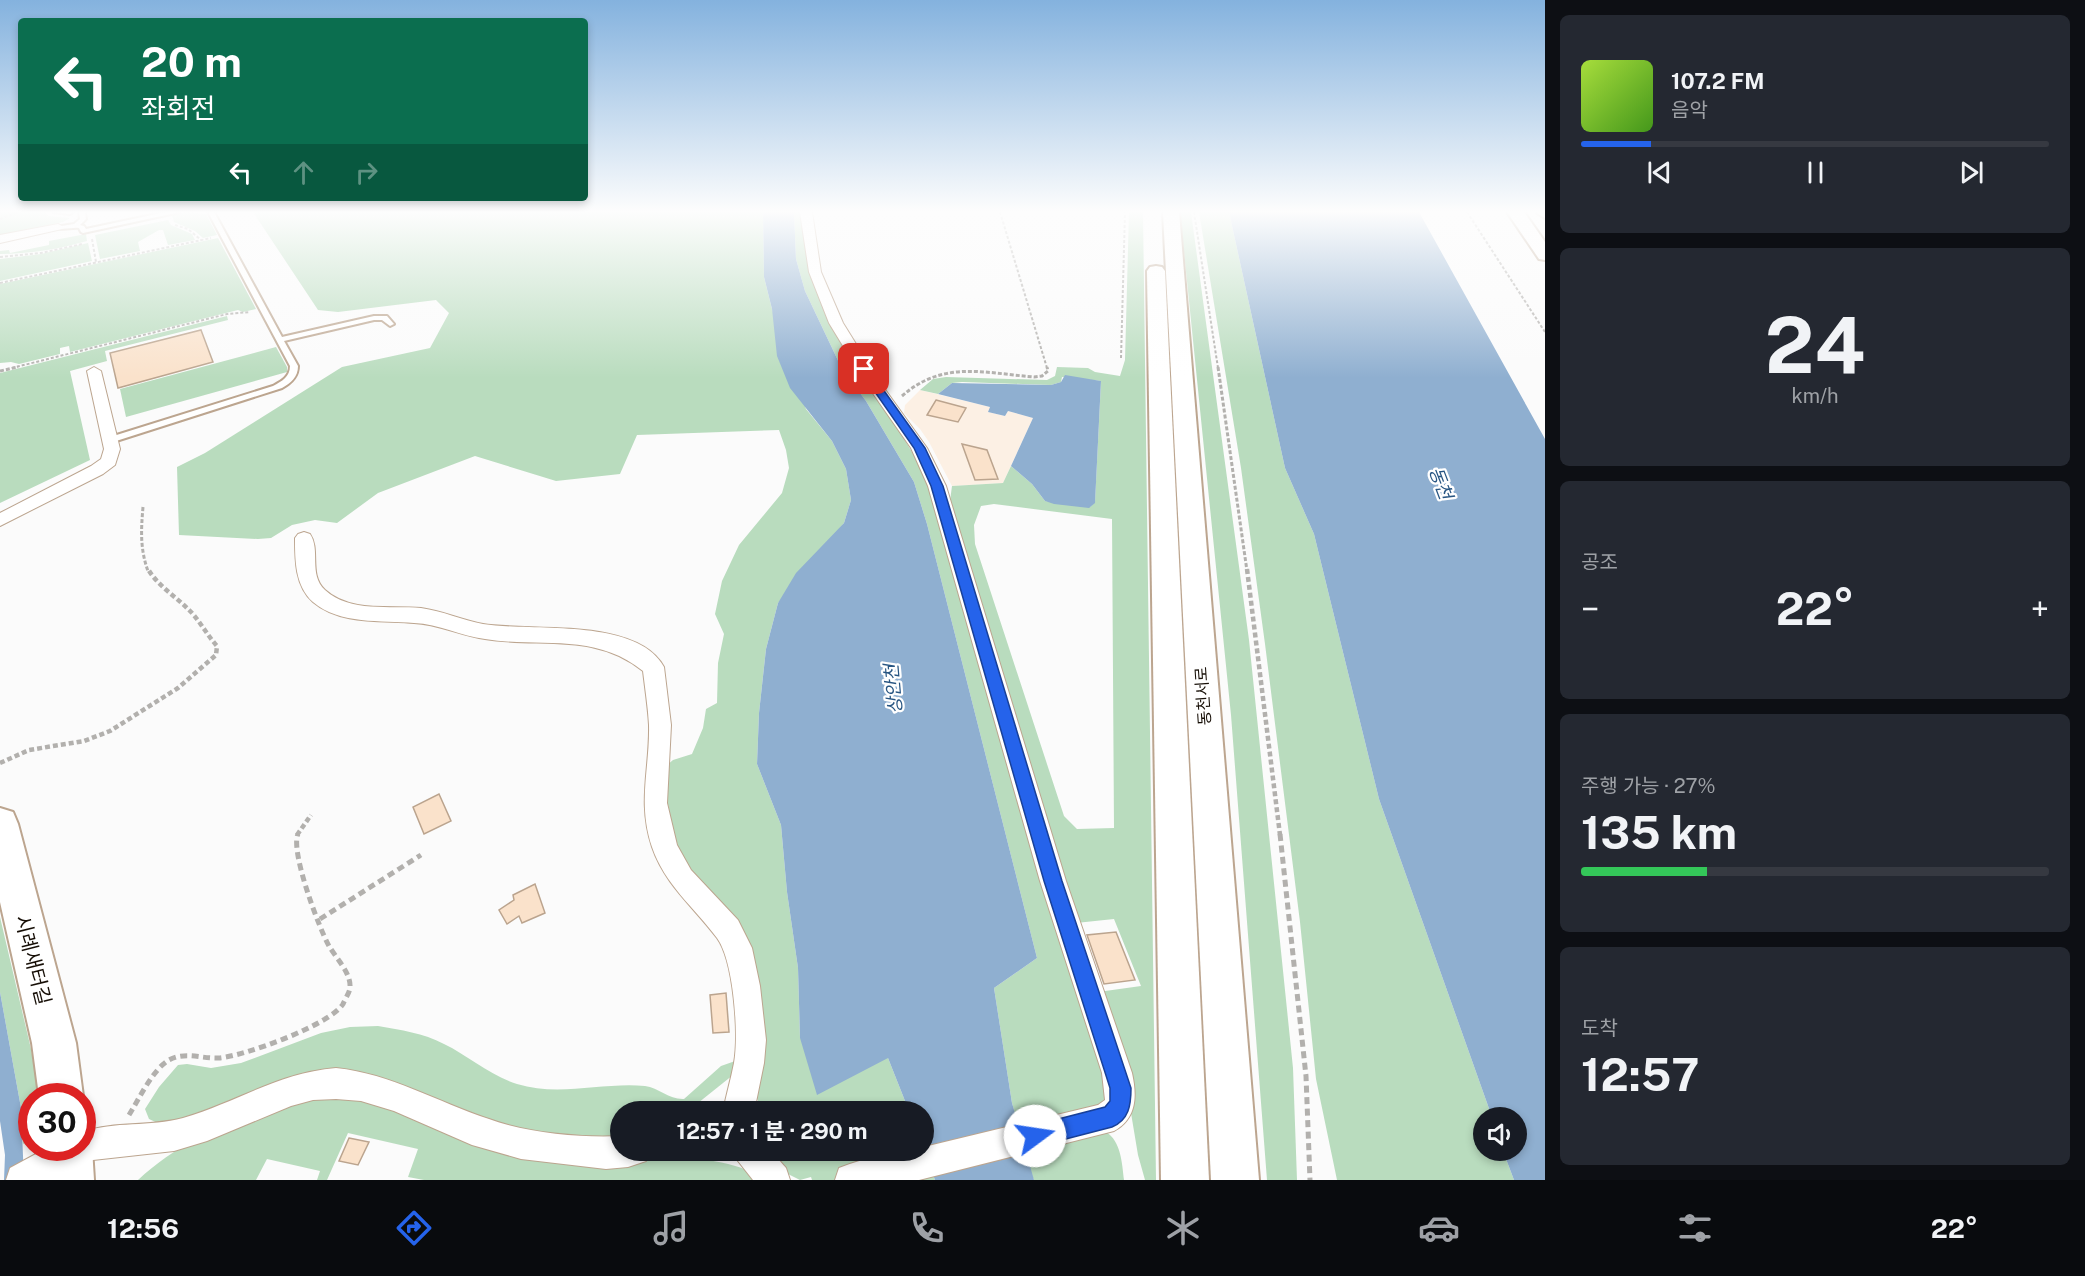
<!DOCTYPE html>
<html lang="ko">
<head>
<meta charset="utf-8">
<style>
  :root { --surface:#171b24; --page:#242831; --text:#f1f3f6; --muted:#9ea1a6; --line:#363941; --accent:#2563eb }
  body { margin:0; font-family:"Public Sans","Noto Sans KR",sans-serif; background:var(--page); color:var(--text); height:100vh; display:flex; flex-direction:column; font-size:22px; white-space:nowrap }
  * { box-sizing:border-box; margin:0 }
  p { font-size:20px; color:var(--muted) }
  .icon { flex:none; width:33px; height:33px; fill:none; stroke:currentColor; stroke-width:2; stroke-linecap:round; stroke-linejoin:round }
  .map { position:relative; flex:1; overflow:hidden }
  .sheet { display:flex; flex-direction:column; gap:15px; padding:15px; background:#0d0f14; width:540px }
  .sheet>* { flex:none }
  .top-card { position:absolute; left:18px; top:18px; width:570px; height:183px; border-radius:6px; box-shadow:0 3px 9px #0003; background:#0b6e4f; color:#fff; overflow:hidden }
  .controls { position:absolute; left:1473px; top:1107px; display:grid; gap:12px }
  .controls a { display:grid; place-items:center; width:54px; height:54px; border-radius:50%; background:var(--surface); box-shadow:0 3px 9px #0003; font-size:30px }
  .speed { position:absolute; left:18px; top:1083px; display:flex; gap:12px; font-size:30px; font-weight:700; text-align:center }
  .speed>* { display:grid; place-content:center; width:78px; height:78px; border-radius:50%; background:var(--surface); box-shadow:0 3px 9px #0003; line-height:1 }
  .speed .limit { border:9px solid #d22; background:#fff; color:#111 }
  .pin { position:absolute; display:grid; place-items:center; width:51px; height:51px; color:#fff; margin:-26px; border-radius:12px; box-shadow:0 3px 9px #0006 }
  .me { position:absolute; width:66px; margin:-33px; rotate:76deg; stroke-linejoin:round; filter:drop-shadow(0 0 4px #0008) }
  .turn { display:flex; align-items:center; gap:21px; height:126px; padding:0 24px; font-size:27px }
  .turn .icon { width:78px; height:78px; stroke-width:2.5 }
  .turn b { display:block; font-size:42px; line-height:51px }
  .lanes { display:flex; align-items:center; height:57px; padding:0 24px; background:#0003; justify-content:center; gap:30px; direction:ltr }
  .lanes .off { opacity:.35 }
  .big { font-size:45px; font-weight:700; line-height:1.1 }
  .sheet .tile { flex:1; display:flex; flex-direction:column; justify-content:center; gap:9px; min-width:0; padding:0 21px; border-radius:9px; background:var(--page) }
  .sheet .dial { align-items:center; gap:0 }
  .dial b { font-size:78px; line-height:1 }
  .song { display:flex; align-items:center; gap:18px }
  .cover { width:72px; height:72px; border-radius:9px; background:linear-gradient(135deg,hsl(80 70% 55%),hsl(100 70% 35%)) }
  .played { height:6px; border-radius:3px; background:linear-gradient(90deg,var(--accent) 15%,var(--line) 15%) }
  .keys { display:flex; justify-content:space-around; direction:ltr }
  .heat { display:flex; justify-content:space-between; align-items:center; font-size:33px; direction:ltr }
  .charge { height:9px; border-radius:4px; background:linear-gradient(90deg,#34c759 27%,var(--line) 0) }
  .trip { position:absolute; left:610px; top:1101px; width:324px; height:60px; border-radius:30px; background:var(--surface); box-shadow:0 3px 9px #0003; font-weight:700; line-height:60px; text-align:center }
  .dock { display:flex; height:96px; justify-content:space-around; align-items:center; background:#090b0e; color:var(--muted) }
  .dock .icon { width:42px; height:42px }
  .dock .current { color:var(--accent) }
  .dock b { font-size:27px; color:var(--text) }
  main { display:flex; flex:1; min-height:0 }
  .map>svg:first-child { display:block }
</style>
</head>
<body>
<main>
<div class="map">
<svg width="1545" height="1180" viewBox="0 0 1545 1180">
  <rect width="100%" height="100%" fill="#fbfbfb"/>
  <!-- built -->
  <polygon fill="#fcf0e4" points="920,390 990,407 988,412 1005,416 1008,411 1033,418 1003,483 952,486 929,442 920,429 904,413 905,405"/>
  <!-- green -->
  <g fill="#b9dcbe" fill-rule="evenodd">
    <polygon points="0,212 44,212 49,216 70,218 63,222 0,235"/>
    <polygon points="186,212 206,214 217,235 203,238 195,231 174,222 172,215"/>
    <path d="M253,212H763L764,277L772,309L806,409L832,441L846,469L851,500L844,523L778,603L766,649L759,713L757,764L781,825L787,892L798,968L800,1038L888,1058L909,1111H762L753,1088L751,950C742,927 728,911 710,894C704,888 695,882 691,874C675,851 663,794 666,766L673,760L692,754L703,728L706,709L717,703L718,663L724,634L715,614L722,581L739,545L782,493L789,468L786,450L779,430L637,435L620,474L556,481L475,456L378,493L337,523L315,520L292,525L271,538L258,539L179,535L177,467L205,453L342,367L430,348L449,313L436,300L338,312L318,310Z"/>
    <path d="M794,212H803L809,258L897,427L924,472L1109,1078L1106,1132C1121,1141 1122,1163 1124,1180H1034L1030,1172L1012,1103L994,988L1037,958L927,524L914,482L866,401L842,369L805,291L796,259Z"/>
    <path d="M1129,212H1143L1156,1180H1145L1138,1155L1130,1107L1098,992L1141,986L1114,919L1076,923L950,501L952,486L1003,483L1011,466L1032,484L1045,501L1090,507L1095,502L1101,381L1062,377L1061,382L1051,385L962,382L952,383L938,394L920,390L933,379L946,377L1047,380L1055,376L1057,367L1088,368L1095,372L1120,376L1125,360ZM994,504L1112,519L1114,828L1077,829L1064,816L975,544L974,525L981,506Z"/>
    <polygon points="1180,212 1191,212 1249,640 1293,1068 1297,1180 1267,1180 1231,715"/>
    <polygon points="1199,212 1229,212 1285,468 1314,534 1379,799 1492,1117 1484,1118 1484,1150 1503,1151 1514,1180 1337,1180 1316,1079 1300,922 1265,644 1241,468"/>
    <polygon points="168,220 171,225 192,234 195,240 168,245 163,230 159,230 138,242 140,251 100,259 95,235"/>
    <path d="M86,234L87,241C59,249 29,254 0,254V251L9,250L10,253L49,245V241Z"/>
    <polygon points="218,238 256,309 243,312 238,310 70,352 69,346 60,348 60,354 19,364 11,362 0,363 0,284"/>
    <polygon points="88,243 92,261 0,281 0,259 41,254"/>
    <polygon points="227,316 228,320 105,351 107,361 70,371 90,460 0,503 0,373"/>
    <polygon points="276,347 287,367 287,372 126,417 120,389"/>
    <polygon points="0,917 31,1049 39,1096 32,1096 31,1138 23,1144 21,1108 0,992"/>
    <path d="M378,1026C401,1030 423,1033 444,1044C469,1056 489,1075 517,1084C559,1097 603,1082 645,1086C659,1088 670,1100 684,1099L721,1066L738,1060V1071L688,1111L621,1112V1143L546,1139L387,1083L164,1126L149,1119L145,1109L159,1087L178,1065L187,1064L211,1068L241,1063L321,1033L350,1027Z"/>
    <path d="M335,1092L640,1159C670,1154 742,1159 763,1180H424L408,1177L418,1149L348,1133L327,1180H317L320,1171L267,1159L256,1180H138C197,1126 261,1112 335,1092Z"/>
    <polygon points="773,1151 924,1151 935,1180 812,1180 811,1177 800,1180 784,1172"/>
  </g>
  <!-- water -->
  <g fill="#8fafd0">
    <polygon points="763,212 794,212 796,259 805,291 842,369 866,401 914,482 927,524 1037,958 994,988 1012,1103 1034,1180 935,1180 924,1151 924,1112 909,1111 888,1058 817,1095 800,1038 798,968 787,892 781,825 757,764 759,713 766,649 778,603 796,573 844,523 851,500 846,469 832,441 790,388 777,356 772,309 764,277"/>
    <polygon points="1229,212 1419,212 1545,439 1545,1180 1514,1180 1503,1151 1516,1150 1516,1118 1492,1117 1379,799 1314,534 1285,468"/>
    <polygon points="1065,375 1101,381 1095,503 1089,508 1054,504 1045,501 1032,484 1011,466 1033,418 1008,411 1005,416 988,412 990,407 938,394 952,383 1051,385 1061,382"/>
    <polygon points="0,992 21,1108 24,1180 4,1180 5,1155 0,1121"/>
  </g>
  <!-- building -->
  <g fill="#fae2cb" stroke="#bba48e" stroke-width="1.5">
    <polygon points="201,330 213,362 118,388 110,353"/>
    <polygon points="936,400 966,408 958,422 927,415"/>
    <polygon points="962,444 987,450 998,479 975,480"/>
    <polygon points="439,794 451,821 424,834 413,807"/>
    <polygon points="535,884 545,913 522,923 519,916 507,924 499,910 514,900 513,895"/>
    <polygon points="1116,932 1135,980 1104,984 1087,935"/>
    <polygon points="726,993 729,1032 713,1033 710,995"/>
    <polygon points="349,1138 369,1142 358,1165 339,1161"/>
  </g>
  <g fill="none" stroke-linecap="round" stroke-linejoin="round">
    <!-- lane casing -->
    <g stroke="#bca58f" stroke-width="4">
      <g id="lane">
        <polygon points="53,212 73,212 70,214"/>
        <path d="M79,212H85L86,219L80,225L84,226L86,229L166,212H180L83,233L81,232L79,228C72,227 61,231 55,227L74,224L80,219Z"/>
        <path d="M208,212H214L282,337L374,316H387L394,324L390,326L382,320H374L284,341L298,366C298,377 291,383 282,388L113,442H107V438L273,386C282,381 290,377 290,366Z"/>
      </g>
    </g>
    <!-- street casing -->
    <g stroke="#bca58f" stroke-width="2">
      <g id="street">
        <path d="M800,212H812L821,272L843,323L879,381L927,448L946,486L1066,881L1132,1073C1137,1096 1137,1118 1114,1131L919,1180H835L839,1168C865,1158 896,1150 924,1150V1147L1098,1105L1105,1100L1102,1073L1040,881L928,486L911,448L865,382L829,323L809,272Z"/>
        <polygon points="58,224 64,227 62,229 0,243 0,235"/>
        <polygon points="94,367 101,371 120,449 115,465 103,474 0,526 0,513 91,466 101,459 104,449 87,371"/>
        <path d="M304,532L310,534C321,550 308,574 325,590C350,613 390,605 421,608C443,611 462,620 483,624C530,632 637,617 664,667L671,725L667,803L677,845L691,870L738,920L752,948L760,986L766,1040L764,1063L754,1112H723C726,1095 731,1079 734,1063C739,1035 734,961 717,938C694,907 665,885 652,847C637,802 650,769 649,725C648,707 645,688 643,671C595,632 541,648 485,639C461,636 439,624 414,623C381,620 340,625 313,602C295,586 295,560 295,538L298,534Z"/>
        <path d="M336,1068C392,1074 437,1102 489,1119C527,1133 581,1138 621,1136V1150H651L646,1161L628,1167L606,1169L521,1159L472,1145L394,1111L361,1101L336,1099L313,1100L291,1106L207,1141L174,1151L93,1160L53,1180H6L10,1168L47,1148H82V1132C115,1121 150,1127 183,1118C238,1102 277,1073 336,1068Z"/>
        <polygon points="733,1150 770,1150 786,1168 790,1180 753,1180 738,1161"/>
      </g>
    </g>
    <!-- secondary casing -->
    <g stroke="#bca58f" stroke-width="4">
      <g id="secondary">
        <polygon points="1163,212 1179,212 1259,1180 1211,1180"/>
        <polygon points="1507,212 1524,212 1545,242 1545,260 1539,259"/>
        <polygon points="1545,212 1545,218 1537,213 1537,212"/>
        <polygon points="1156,266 1162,267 1165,271 1209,1180 1161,1180 1147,271 1150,267"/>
        <polygon points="0,808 13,812 18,824 76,1043 83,1096 82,1098 39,1096 32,1043 0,902"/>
        <polygon points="82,1130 85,1132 92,1148 94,1180 46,1180 46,1148 82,1148"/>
      </g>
    </g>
    <!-- path-far3 -->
    <g stroke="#b2b0ad" stroke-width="2" stroke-dasharray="3 2" stroke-linecap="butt">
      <polyline points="1000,212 1047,368"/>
      <polyline points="1194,212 1218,368"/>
      <polyline points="1467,212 1545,332"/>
      <polyline points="0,219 19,212"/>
      <polyline points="175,225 188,229 201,240"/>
      <polyline points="92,239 96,262"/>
      <polyline points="0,257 41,253 82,244"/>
      <polyline points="0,283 211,238"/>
      <polyline points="1121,358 1125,212"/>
      <polyline points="12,368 227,314 250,312"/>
    </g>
    <!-- path-far2 -->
    <g stroke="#b2b0ad" stroke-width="3" stroke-dasharray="4 2" stroke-linecap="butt">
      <polyline points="1218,367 1247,571"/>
      <polyline points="0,371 18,367"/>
      <path d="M902,396C943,360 984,373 1034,377L1042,376L1048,371L1047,367"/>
      <path d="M143,507C141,530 140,549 148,571"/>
    </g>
    <!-- path-far1 -->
    <g stroke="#b2b0ad" stroke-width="4.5" stroke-dasharray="5 3" stroke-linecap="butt">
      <polyline points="1247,569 1280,835"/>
      <path d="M0,763L29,750L84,741L110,731L178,688L216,655L217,646C207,635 198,618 188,609C175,596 157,585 148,569"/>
      <polyline points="297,835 311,815"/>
    </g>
    <!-- path -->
    <g stroke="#b2b0ad" stroke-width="5" stroke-dasharray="7 4.5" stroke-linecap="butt">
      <polyline points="1280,834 1306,1076 1310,1180"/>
      <polyline points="320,919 421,855"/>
      <path d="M129,1115C139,1099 153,1069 169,1060C186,1051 201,1059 219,1058C244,1056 330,1025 343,1004C345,999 350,992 350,987C351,973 336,958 329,946C319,928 290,851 298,834"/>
    </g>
    <!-- lane -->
    <use href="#lane" fill="#fff" fill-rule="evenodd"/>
    <!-- street -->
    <use href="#street" fill="#fff" fill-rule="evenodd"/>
    <!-- secondary -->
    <use href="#secondary" fill="#fff" fill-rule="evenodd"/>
  </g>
  <!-- sky -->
  <linearGradient id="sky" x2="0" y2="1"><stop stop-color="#84b2de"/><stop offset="0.56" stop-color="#fdfdfd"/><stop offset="1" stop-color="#fdfdfd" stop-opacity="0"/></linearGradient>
  <rect width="1545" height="378" fill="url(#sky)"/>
  <!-- route -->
  <path fill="#2563eb" stroke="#184099" stroke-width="1.5" d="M864,366L867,367L925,448L943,486L1062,881L1131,1088C1131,1105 1129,1120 1112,1127L1035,1147L1027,1144L1024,1136L1027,1128L1035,1125L1105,1107L1110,1101V1088L1044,881L931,486L914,448L859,369Z"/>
  <g text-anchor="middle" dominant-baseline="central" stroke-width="4.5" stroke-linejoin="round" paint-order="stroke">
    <!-- street labels -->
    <g font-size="16" fill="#170f07" stroke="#fff">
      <text transform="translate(1203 696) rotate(-94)">동천서로</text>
    </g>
    <!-- water labels -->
    <g font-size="18" font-style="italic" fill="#285683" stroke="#fff">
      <text transform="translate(1441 483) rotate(69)">동천</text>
      <text transform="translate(893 689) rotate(-95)">상안천</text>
    </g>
    <!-- near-street labels -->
    <g font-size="20" fill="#170f07" stroke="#fff">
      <text transform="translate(33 960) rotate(76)">시례새터길</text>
    </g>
  </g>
</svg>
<div class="controls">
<a><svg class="icon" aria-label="sound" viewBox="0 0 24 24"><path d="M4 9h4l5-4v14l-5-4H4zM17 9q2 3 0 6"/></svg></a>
</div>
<div class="speed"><div class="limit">30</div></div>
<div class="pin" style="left:864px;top:369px;background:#d93025"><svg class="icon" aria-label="arrive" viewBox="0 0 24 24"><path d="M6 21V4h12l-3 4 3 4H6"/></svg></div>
<svg class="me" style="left:1035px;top:1136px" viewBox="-20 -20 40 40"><circle r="19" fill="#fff"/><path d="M0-13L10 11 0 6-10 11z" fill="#2563eb"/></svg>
<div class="trip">12:57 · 1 분 · 290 m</div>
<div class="top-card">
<div class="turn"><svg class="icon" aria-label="left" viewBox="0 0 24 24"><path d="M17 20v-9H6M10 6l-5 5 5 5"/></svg><div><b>20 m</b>좌회전</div></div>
<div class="lanes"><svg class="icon" aria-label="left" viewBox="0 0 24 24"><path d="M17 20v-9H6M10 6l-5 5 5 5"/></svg><svg class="icon off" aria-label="ahead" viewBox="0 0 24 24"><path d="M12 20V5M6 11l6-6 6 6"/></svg><svg class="icon off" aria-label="right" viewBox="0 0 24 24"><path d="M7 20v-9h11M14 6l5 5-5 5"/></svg></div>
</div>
</div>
<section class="sheet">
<div class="tile">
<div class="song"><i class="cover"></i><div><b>107.2 FM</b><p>음악</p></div></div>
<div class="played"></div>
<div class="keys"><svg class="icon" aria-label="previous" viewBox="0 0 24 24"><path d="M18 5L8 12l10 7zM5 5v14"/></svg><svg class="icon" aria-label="pause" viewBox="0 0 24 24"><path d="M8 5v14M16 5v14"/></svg><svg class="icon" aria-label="next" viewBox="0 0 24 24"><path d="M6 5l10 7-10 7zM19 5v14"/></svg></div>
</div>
<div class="tile dial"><b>24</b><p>km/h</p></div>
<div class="tile"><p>공조</p>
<div class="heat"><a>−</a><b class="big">22°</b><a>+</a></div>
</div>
<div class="tile"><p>주행 가능 · 27%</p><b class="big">135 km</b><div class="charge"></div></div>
<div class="tile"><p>도착</p><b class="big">12:57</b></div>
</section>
</main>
<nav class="dock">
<b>12:56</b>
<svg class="icon current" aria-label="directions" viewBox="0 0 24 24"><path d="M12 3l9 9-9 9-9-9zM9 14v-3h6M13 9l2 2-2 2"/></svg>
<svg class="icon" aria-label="music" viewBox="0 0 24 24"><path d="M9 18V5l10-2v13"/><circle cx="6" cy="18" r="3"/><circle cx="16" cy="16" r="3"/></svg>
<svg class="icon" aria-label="phone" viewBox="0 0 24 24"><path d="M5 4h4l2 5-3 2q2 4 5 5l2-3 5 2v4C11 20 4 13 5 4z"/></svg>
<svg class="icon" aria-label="climate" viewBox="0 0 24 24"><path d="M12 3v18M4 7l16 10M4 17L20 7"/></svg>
<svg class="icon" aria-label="car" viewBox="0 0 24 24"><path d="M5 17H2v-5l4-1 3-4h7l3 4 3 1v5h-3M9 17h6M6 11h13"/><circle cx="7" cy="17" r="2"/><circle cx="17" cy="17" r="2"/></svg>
<svg class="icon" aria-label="filters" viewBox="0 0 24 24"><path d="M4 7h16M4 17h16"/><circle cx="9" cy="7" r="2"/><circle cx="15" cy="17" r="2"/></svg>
<b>22°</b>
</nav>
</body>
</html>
